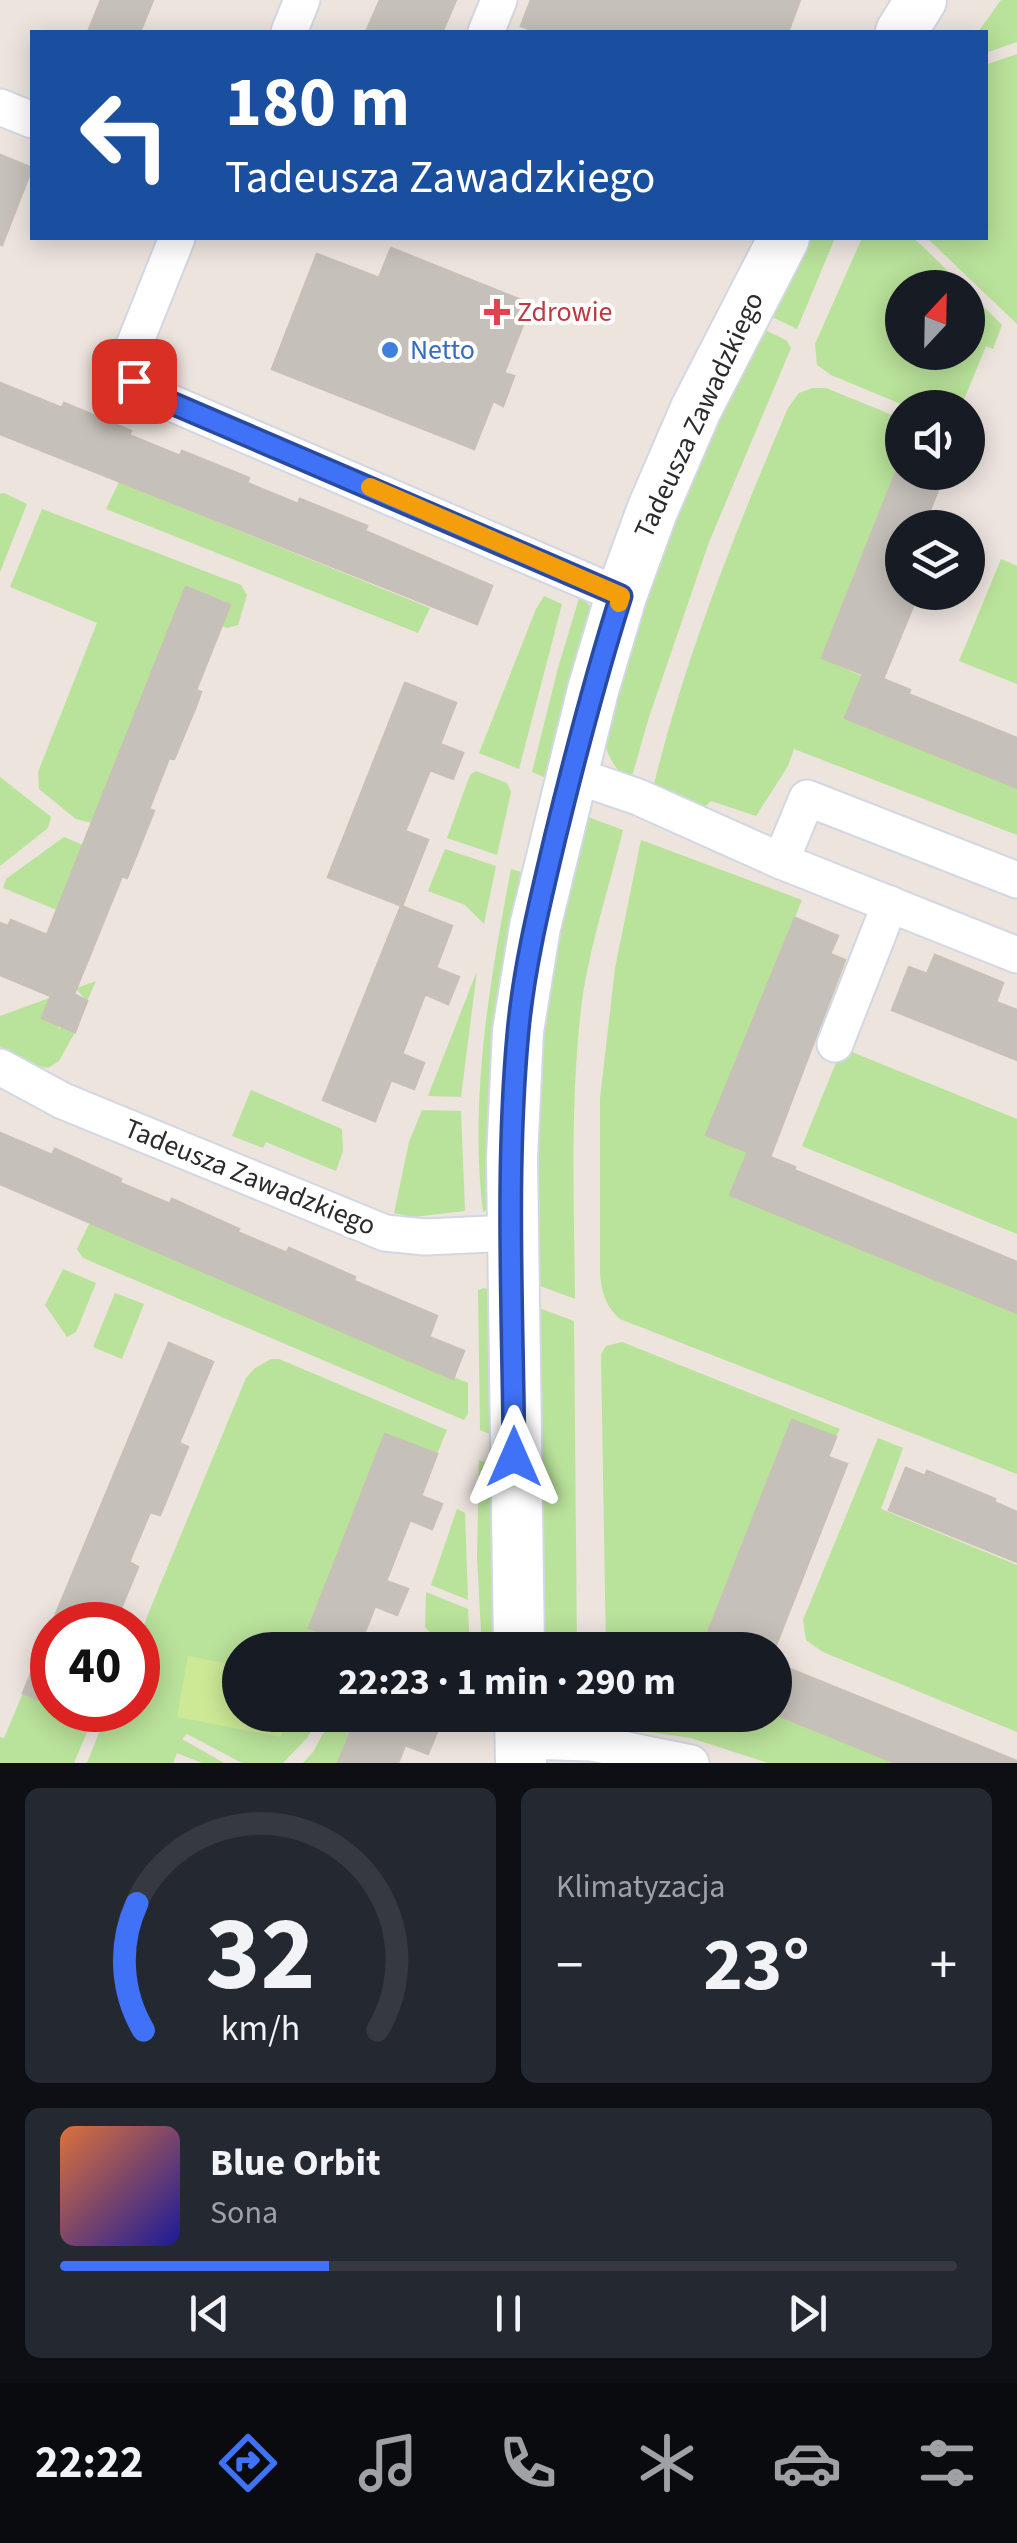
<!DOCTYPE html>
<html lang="pl">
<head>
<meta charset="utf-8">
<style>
  :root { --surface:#171b24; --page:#242831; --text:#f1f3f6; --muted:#9ea1a6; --line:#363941; --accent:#3f72f7 }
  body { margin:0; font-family:"Source Sans 3",sans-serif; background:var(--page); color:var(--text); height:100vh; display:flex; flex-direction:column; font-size:38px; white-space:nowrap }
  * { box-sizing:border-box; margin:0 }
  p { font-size:32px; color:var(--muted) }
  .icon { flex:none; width:55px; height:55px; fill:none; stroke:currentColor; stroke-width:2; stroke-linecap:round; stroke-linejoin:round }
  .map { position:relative; height:1763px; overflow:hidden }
  .sheet { display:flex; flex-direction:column; gap:25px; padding:25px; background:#0d0f14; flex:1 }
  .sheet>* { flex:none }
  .hud { position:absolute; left:30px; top:30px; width:958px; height:210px; border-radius:0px; box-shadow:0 5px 25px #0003; background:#1a4fa0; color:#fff; overflow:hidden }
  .needle { width:65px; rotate:22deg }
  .controls { position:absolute; left:885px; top:270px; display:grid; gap:20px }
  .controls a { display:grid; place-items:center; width:100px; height:100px; border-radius:50%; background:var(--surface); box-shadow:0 5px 25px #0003; font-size:50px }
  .speed { position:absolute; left:30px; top:1602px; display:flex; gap:20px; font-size:50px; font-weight:700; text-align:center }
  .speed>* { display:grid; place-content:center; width:130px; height:130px; border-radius:50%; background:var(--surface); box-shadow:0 5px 25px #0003; line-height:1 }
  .speed .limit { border:15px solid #d22; background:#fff; color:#111 }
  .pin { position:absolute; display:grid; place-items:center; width:85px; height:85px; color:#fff; margin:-42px; border-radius:20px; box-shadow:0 5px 15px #0006 }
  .me { position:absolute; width:110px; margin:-55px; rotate:0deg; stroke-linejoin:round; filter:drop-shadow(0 0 8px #0008) }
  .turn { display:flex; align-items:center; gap:35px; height:210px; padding:0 30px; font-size:45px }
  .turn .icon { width:130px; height:130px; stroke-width:2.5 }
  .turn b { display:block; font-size:70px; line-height:85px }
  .big { font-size:75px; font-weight:700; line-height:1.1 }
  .sheet .widget { flex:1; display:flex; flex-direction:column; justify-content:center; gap:15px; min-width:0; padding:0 35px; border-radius:15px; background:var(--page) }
  .sheet .dial { align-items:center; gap:0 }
  .dial svg { height:260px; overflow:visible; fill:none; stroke:var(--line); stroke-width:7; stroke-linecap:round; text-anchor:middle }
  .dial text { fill:var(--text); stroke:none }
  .song { display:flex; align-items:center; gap:30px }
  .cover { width:120px; height:120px; border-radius:15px; background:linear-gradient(135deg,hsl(20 70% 55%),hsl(240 70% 35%)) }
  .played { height:10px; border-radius:5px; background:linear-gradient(90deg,var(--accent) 30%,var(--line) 30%) }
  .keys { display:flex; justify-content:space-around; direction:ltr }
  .heat { display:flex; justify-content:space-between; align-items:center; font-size:55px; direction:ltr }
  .sheet .tiles { flex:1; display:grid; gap:25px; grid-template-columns:1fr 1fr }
  .widget:last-child { grid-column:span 2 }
  .trip { position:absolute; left:222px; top:1632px; width:570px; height:100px; border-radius:50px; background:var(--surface); box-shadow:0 5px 25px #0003; font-weight:700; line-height:100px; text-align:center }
  .tab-bar { display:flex; height:160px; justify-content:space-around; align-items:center; background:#090b0e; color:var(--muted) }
  .tab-bar .icon { width:70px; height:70px }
  .tab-bar .active { color:var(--accent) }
  .tab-bar b { font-size:45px; color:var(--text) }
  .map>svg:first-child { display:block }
</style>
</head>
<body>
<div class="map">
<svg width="1017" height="1763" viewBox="0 0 1017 1763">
  <rect width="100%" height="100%" fill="#ece4dd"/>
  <!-- green -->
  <g fill="#b9e29a">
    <polygon points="1001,0 1017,0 1017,42 985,53 985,32 978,32"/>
    <polygon points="1017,54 1017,324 927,238 985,238 985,65"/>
    <polygon points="811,238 835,238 797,329 764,313 791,264"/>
    <polygon points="862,238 914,238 964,287 902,288 902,352 968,352 968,291 1002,325 993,349 986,346 961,407 908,407 831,375 817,365 815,344"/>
    <path d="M757,326L786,340L791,348L709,542L649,717L631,780C610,768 606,750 601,727L652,560Z"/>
    <path d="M813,388H826L902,419V456L822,658L862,676L846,719L1017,788V835L794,749L788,766L756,816L711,801L702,809L653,788C685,657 735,532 788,408L799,393Z"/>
    <polygon points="119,482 430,608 418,633 106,509"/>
    <polygon points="4,493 27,504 0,572 0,494"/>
    <polygon points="42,509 241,585 247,595 238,625 227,628 222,626 230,605 186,587 92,823 76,819 39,789 38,772 97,623 10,587"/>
    <polygon points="1001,559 1017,566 1017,684 959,661"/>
    <polygon points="580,595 592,609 553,781 532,772 558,668"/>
    <polygon points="544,596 562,604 519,769 479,753 536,609"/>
    <polygon points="476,771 507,783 511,792 497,855 447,838 470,775"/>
    <polygon points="0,777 51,817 48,828 0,866"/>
    <path d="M588,817L623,830C609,888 588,951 581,1009C570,1105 574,1202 575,1299L535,1284L531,1073L577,827Z"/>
    <polygon points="64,837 83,845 57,910 3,888 6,879"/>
    <path d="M641,840L802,900L706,1135L748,1152L731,1195L1017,1313V1474L620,1319C605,1306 602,1292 600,1273V1099L615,968Z"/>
    <polygon points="445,849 496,866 484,924 465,905 428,891"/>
    <path d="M511,869L531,875L492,1207L483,1212C469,1099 490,980 511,869Z"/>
    <polygon points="477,971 461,1097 428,1096"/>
    <polygon points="96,981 87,1001 77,990 48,1002 42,1018 58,1024 59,1029 62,1027 75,1032 59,1061 48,1068 33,1065 0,1047 0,1016"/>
    <polygon points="842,1048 1017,1119 1017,1234 802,1146"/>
    <polygon points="251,1090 342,1129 343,1151 336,1171 266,1142 263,1148 232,1136"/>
    <polygon points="422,1110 461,1111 465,1211 413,1217 394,1213 409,1142"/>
    <polygon points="90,1222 468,1383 468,1414 464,1420 83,1258 77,1249"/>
    <polygon points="63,1269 96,1283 76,1332 67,1337 45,1305"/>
    <polygon points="484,1288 498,1293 500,1438 480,1430 478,1290"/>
    <polygon points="115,1293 144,1304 122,1359 93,1347"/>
    <polygon points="531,1305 574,1321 577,1650 537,1650"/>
    <polygon points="622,1342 840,1429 836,1437 792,1421 707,1635 743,1650 606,1650 601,1354 606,1346"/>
    <polygon points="271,1359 279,1359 447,1430 437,1454 385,1434 309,1627 361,1649 240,1650 240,1715 321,1715 307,1738 283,1763 242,1763 187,1734 182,1739 224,1763 202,1763 177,1753 173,1763 87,1763 108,1710 138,1710 138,1642 148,1614 246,1378 255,1368"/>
    <polygon points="878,1438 903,1448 881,1509 1017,1565 1017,1732 823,1652 806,1640 803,1620"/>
    <polygon points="479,1460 500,1468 502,1650 482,1650 477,1557"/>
    <polygon points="457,1509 465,1513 468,1600 431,1585"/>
    <polygon points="426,1592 468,1609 470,1650 447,1650 425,1627"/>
    <polygon points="23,1693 52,1706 52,1710 96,1711 74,1763 0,1763 0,1737 4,1738"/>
    <polygon points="775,1714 896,1763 768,1763 691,1738 607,1726 607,1715"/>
    <polygon points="333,1715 357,1715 338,1763 303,1763 313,1752"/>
  </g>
  <!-- pitch -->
  <polygon fill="#cde996" points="188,1656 240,1666 240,1715 285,1715 281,1737 177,1717"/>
  <!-- building -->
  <g fill="#c5c0b9" stroke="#c8c0b7" stroke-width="2.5">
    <polygon points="101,0 153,0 140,32 88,32"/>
    <polygon points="380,0 456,0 442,32 366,32"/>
    <polygon points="531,0 800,0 788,32 537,32 521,26"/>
    <polygon points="0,155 32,168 2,245 0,244"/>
    <polygon points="391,248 531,304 504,373 514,376 503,406 493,401 474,449 272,369 317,254 379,278"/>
    <polygon points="0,383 62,408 64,403 131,431 129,435 180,456 182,451 249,478 247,483 298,504 300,499 367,526 365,531 492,586 477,624 0,434"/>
    <polygon points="901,460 902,472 945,472 923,528 902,528 902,592 918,594 883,679 910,690 908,694 1017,738 1017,788 845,718 863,674 822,658"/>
    <polygon points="186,587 230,605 196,690 201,692 196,706 174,759 169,758 149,809 154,811 127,878 122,876 74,994 87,1001 75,1032 42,1018 51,996 0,975 0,923 8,926 11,920 47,935"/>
    <polygon points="405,683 456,703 440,744 463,753 453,779 430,770 405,831 428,840 402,906 328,877"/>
    <polygon points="401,906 452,926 436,968 459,977 448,1004 425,994 402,1054 424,1063 414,1089 391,1080 375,1121 323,1100"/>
    <polygon points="795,918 838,936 830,954 845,960 770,1157 795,1167 794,1170 1017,1262 1017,1313 730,1195 748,1152 706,1135"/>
    <polygon points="935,955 1003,983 996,1002 1017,1010 1017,1060 892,1010 909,967 927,974"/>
    <polygon points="0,1133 52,1155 55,1149 121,1179 120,1183 170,1204 172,1199 239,1229 237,1232 287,1253 289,1248 355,1277 354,1281 437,1316 429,1337 464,1351 453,1379 0,1184"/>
    <polygon points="169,1343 213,1362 179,1443 188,1447 160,1515 150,1512 129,1562 138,1567 114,1625 52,1625 52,1706 23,1693"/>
    <polygon points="792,1420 836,1437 828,1457 847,1464 774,1650 745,1650 707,1635"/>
    <polygon points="385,1434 437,1454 421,1496 442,1504 432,1529 410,1520 386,1581 408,1589 397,1615 375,1606 359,1647 309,1628"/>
    <polygon points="906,1468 925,1476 927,1471 995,1499 994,1502 1017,1512 1017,1562 889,1510"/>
    <polygon points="775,1663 1017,1761 1017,1763 896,1763 775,1714"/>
    <polygon points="358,1715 404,1715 438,1729 428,1754 405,1745 398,1763 338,1763"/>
  </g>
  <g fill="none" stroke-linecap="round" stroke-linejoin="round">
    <!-- street casing -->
    <g stroke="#d2d7e3" stroke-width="39">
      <g id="street">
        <polyline points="289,32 302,0"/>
        <polyline points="486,32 499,0"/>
        <polyline points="0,107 32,120"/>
        <polyline points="177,238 129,358 134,381 148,393 621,596"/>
        <polyline points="571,774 638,797 781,861 1017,955"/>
        <polyline points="781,861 807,798 1017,880"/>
        <polyline points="835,1044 890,904"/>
        <polyline points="0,1067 63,1101 385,1233 425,1237 513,1233"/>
        <polyline points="521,1741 592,1743 691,1763"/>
      </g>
    </g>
    <!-- secondary casing -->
    <g stroke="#d2d7e3" stroke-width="54">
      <g id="secondary">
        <polyline points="901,32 921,0"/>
        <polyline points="519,1650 512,1158 518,1031 535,927 593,690 621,596 652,511 696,409 784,238"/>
        <polyline points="520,1715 521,1763"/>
      </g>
    </g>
    <!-- street -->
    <use href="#street" stroke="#fff" stroke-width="35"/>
    <!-- secondary -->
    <use href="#secondary" stroke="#fff" stroke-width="50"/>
  </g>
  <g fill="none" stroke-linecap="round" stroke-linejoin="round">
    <!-- route casing -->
    <g stroke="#294aa1" stroke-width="25">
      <path id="route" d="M134,381L148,393L174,404L621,596C596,675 575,756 555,838C540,902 524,966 518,1032C505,1172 513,1316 514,1457"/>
    </g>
    <!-- route -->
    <use href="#route" stroke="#3f72f7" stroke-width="18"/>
    <!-- slow -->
    <polyline stroke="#f59e0b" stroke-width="18" points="370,487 621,596 619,603"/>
  </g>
  <!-- markers -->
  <path fill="#e0444e" stroke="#fff" stroke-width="4" d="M492 297h10v10h10v10h-10v10h-10v-10h-10v-10h10z"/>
  <circle fill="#3f7fe0" stroke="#fff" stroke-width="4" cx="390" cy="350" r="10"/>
  <g text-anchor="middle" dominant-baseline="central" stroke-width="8" stroke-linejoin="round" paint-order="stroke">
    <!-- health labels -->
    <g font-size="28" fill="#be3a42" stroke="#fff" text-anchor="start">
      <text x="517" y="312">Zdrowie</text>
    </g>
    <!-- shop labels -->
    <g font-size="28" fill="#366cbe" stroke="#fff" text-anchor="start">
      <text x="410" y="350">Netto</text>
    </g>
    <!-- street labels -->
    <g font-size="28" fill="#2b2b2b" stroke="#fff">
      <text transform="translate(699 415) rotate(-65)">Tadeusza Zawadzkiego</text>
      <text transform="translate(250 1177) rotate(22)">Tadeusza Zawadzkiego</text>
    </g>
  </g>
</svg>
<div class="controls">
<a><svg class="needle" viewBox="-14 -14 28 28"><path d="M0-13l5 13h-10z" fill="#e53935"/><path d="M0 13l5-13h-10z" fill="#9ea1a6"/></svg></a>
<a><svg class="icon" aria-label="sound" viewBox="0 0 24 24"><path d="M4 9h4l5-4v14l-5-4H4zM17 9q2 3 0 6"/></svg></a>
<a><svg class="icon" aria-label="layers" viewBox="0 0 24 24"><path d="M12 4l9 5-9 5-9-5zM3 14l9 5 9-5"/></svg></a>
</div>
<div class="speed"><div class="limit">40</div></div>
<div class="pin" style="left:134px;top:381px;background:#d93025"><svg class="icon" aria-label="arrive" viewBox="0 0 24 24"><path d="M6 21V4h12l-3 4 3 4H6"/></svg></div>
<svg class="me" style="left:514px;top:1457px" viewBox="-20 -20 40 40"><path d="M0-17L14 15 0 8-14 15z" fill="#3f72f7" stroke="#fff" stroke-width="4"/></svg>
<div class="trip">22:23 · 1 min · 290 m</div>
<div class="hud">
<div class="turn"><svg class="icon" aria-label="left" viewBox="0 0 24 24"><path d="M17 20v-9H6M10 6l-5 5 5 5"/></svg><div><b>180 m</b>Tadeusza Zawadzkiego</div></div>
</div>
</div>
<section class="sheet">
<div class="tiles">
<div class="widget dial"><svg viewBox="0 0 100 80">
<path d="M14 69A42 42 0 1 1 86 69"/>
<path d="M14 69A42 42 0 0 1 12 30" stroke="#3f72f7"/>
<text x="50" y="56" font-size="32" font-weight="700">32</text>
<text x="50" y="72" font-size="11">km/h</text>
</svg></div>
<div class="widget"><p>Klimatyzacja</p>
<div class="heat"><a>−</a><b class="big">23°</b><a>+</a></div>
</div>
<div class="widget">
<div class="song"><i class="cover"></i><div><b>Blue Orbit</b><p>Sona</p></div></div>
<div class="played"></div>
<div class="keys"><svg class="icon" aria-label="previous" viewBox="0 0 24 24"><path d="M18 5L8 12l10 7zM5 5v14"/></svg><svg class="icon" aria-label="pause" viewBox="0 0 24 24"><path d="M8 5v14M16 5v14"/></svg><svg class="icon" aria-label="next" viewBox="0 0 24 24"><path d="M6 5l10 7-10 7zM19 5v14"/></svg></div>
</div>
</div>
</section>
<nav class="tab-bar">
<b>22:22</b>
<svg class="icon active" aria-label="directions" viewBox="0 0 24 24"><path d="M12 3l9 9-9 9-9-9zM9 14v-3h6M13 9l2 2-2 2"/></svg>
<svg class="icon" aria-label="music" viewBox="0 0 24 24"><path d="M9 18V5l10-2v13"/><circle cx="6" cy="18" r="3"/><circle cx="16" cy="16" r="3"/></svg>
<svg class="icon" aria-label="phone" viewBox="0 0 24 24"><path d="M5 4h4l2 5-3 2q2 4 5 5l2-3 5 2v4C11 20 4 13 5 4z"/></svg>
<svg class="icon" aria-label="climate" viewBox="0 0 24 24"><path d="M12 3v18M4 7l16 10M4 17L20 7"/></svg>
<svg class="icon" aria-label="car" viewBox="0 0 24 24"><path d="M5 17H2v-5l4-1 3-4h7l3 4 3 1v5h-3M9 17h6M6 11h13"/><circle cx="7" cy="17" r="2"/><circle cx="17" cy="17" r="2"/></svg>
<svg class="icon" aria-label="filters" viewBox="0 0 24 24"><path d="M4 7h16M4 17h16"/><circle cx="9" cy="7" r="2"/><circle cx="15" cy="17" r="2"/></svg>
</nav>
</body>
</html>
